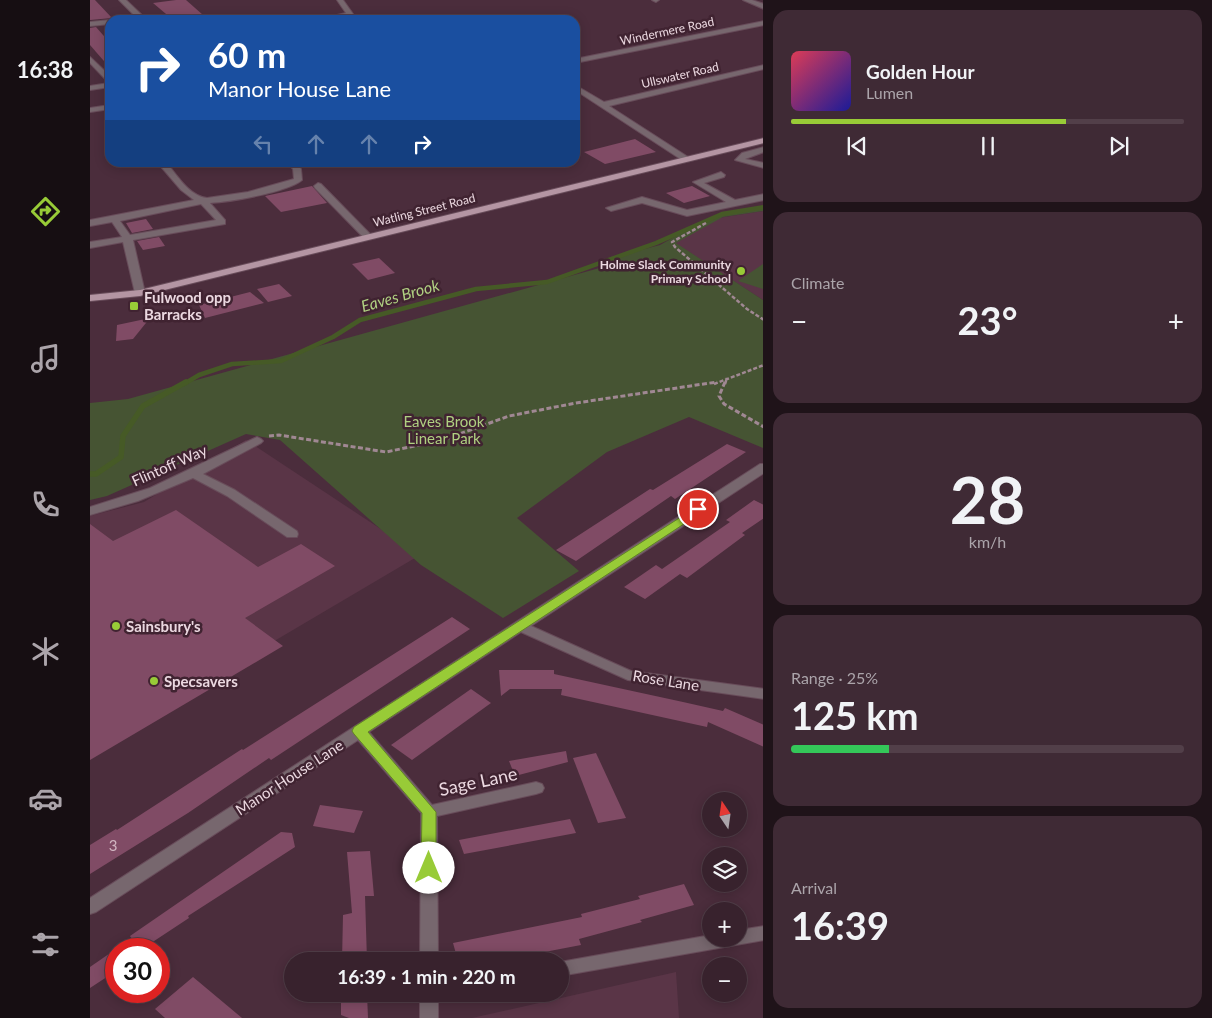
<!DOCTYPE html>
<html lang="en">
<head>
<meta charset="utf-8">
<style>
  :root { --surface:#38222d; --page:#3f2a35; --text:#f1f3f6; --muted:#aba4aa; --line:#523f49; --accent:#98cb37 }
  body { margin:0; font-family:Lato,sans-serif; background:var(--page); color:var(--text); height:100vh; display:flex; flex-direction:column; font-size:19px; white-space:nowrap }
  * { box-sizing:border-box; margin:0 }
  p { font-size:16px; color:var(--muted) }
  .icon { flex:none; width:28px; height:28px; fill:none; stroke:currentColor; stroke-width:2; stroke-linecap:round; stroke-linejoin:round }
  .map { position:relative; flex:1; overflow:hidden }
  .panel { display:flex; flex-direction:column; gap:10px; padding:10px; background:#1f1319; width:449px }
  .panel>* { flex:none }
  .hud { position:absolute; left:15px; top:15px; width:475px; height:152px; border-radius:15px; box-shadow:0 2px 12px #0003,0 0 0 1px var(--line); background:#1a4fa0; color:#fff; overflow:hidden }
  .needle { width:32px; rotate:347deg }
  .controls { position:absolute; left:612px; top:792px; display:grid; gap:10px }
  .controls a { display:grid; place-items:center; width:45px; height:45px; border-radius:50%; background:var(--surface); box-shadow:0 2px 12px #0003,0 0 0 1px var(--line); font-size:25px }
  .speed { position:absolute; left:15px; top:938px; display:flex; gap:10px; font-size:25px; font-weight:700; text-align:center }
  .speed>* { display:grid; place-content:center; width:65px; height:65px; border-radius:50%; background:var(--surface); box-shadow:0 2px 12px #0003,0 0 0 1px var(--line); line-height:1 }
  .speed .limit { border:8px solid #d22; background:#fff; color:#111 }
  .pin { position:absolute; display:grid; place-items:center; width:42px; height:42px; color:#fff; margin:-21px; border:2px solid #fff; border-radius:50%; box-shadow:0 1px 5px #0007 }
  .me { position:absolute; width:55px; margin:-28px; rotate:0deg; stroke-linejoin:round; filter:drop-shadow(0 0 4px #0008) }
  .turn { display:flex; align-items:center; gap:18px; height:105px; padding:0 20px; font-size:22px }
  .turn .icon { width:65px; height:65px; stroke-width:2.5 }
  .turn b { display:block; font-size:35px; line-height:42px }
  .lanes { display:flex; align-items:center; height:48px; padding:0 20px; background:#0003; justify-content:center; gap:25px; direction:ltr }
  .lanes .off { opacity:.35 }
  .big { font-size:38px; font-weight:700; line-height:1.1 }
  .panel .card { flex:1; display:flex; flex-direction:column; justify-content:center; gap:8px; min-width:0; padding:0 18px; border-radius:15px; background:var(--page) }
  .panel .dial { align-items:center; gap:0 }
  .dial b { font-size:65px; line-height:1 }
  .song { display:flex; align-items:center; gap:15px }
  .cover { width:60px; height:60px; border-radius:8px; background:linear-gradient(135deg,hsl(350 70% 55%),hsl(240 70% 35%)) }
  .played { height:5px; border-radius:2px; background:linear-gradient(90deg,var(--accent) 70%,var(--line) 70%) }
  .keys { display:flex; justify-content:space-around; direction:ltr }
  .heat { display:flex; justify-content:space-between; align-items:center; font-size:28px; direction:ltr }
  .charge { height:8px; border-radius:4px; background:linear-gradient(90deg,#34c759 25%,var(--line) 0) }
  .trip { position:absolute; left:194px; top:952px; width:285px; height:50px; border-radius:25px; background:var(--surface); box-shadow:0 2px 12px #0003,0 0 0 1px var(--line); font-weight:700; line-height:50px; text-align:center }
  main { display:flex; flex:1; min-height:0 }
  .menu { display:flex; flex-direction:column; width:90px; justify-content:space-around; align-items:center; background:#160e12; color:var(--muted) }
  .menu .icon { width:35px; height:35px }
  .menu .on { color:var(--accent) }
  .menu b { font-size:22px; color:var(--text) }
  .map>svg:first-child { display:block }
</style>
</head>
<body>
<main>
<nav class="menu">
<b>16:38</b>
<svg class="icon on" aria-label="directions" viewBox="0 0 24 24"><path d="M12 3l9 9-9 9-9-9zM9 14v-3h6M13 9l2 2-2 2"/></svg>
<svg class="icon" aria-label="music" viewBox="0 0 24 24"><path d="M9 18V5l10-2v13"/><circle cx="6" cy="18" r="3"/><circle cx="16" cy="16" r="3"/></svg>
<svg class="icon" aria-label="phone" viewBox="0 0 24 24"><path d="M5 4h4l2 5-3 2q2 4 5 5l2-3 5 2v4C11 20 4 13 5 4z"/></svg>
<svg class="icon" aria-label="climate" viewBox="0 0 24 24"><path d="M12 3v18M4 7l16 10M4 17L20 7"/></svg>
<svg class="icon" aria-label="car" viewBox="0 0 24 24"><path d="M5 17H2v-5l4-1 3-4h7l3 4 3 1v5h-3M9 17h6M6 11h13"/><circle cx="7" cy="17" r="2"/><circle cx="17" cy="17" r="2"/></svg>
<svg class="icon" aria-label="filters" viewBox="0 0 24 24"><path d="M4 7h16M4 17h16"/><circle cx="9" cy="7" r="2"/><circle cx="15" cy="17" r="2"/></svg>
</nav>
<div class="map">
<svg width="674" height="1018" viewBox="0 0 674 1018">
  <rect width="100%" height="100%" fill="#4b2d3c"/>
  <!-- built -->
  <g fill="#5a3547">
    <polygon points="673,211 673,300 585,243 628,218"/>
    <polygon points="156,440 330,555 0,750 0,516 54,502"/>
    <polygon points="586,972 589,1018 382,1018"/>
  </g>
  <!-- green -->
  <g fill="#465433">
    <polygon points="666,207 673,207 673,211 633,217 586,243 673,300 673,448 599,417 517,452 427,518 489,571 413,618 331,565 190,440 156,434 17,496 0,500 0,403 38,399 513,267 536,254 570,245 606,225 637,213"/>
    <polygon points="673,264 673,289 648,281"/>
  </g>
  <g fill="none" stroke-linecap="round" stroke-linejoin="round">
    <!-- stream-far1 -->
    <polyline stroke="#465a26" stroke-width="4.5" points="94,384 109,375 142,364 191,361 243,337 270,320 386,289 457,282 566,243 632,214 674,207"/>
    <!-- stream -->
    <polyline stroke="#465a26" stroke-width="5.5" points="0,474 6,474 31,457 33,436 53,406 96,382"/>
  </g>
  <!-- building -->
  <g fill="#804b65">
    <polygon points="0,0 5,0 22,18 0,20"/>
    <polygon points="86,0 96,0 113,15 82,19 63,3"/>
    <polygon points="6,27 20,43 20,68 0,45 0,28"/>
    <polygon points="545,139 566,152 515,164 494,152"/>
    <polygon points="222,186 237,203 191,212 175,196"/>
    <polygon points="602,186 620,196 594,203 576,193"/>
    <polygon points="56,219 63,229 42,233 36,223"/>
    <polygon points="69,237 75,246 53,250 47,241"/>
    <polygon points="289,258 305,273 278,280 262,264"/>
    <polygon points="189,284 202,296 178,302 167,289"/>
    <polygon points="160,292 174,303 115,318 109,305"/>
    <polygon points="60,318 43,339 26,341 27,325"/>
    <polygon points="637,444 656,452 585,499 581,496 486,561 466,550 560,489 563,490"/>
    <polygon points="664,500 674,505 674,518 652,533 655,535 597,578 590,574 555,599 534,587 566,565 572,569 640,522 636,520"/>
    <polygon points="86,510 168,567 211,544 245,566 155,618 193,646 0,760 0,524 23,541"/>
    <polygon points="362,617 380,629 181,760 179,758 98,813 0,874 0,845 26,829 27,830 152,749 153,750"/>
    <polygon points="409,670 464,670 464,674 593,702 633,711 635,708 674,725 674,747 618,722 617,727 471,695 472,689 420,689 411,696"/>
    <polygon points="381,689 401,703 322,760 301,745"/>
    <polygon points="476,751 478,762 425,776 419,761"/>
    <polygon points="506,753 536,818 508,823 483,758"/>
    <polygon points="230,805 273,811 264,833 223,826"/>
    <polygon points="480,819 486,833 374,854 369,840"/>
    <polygon points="191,832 202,833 205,847 98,916 99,918 52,949 49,949 40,936"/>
    <polygon points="280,851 284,896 275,896 277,961 252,961 253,915 262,913 257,852"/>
    <polygon points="594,884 604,905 550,920 552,922 489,939 491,945 408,961 368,961 363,943 492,917 491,914 550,899 548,896"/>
    <polygon points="26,949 26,971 0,988 0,967"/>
    <polygon points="103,977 152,1018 75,1018 65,1009"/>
    <polygon points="251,994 277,994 278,1018 259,1018 251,1015"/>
  </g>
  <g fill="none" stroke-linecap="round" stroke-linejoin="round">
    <!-- minor casing -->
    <g stroke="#684c5a" stroke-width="2">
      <g id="minor">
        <polygon points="29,0 36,0 57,20 28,20 45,16"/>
        <polygon points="247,0 253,0 263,14 262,15 239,20 225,20 256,13"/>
        <polygon points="562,0 569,0 566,2"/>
        <polygon points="653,0 662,0 674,4 674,9"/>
        <polygon points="20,20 20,24 0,26 0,22"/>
        <polygon points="674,21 674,25 485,63 485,59"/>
        <polygon points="0,57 20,76 20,87 0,90 0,86 19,83 0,63"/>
        <polygon points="674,65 674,69 519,106 598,157 599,159 595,162 485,90 485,85 514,102"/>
        <polygon points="20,105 20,109 0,112 0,108"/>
        <polygon points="674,147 674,152 655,159 674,163 674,168 645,160 652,153"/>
        <path d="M67,162H76C87,175 99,196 117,198L158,192L204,179L203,169L197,162H206L211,169L212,180C198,192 140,202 120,203L135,220V224L43,240L55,293L50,296L45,293L33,242L0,248V242L32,237L22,222L0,226V220L104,200L91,190ZM111,204L126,220L40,235L30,221Z"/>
        <polygon points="631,172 635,175 634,177 614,183 645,200 674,194 674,200 597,216 552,203 521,211 516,208 552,197 597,210 636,202 603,182"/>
        <polygon points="228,183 231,184 281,235 281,239 275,239 225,188 224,186"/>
        <polygon points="167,437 171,439 173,441 171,443 113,474 145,490 207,531 208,534 207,537 197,537 137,496 103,478 48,501 0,515 0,507 60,488"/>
        <polygon points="670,464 674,464 674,473 441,626 541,671 674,689 674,699 538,680 431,632 279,732 342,805 446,782 452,784 454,788 452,792 446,794 347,816 348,961 330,961 331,813 268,740 6,912 0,914 0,898"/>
        <polygon points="674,926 674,940 470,976 470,962 621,935 621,939 649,939 649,930"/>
        <rect x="330" y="994" width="18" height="24"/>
      </g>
    </g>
    <!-- major casing -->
    <g stroke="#684c5a" stroke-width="2">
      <polygon id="major" points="674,138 674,143 50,296 0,301 0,295 50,290"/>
    </g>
    <!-- path-far1 -->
    <g stroke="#a08893" stroke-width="2.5" stroke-dasharray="4 2" stroke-linecap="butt">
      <polyline points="616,223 582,242 585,247 657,309 674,320"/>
      <polyline points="624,384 674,365"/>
      <polyline points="635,384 637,378"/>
    </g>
    <!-- path -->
    <g stroke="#a08893" stroke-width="3" stroke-dasharray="5 2.5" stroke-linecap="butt">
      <polyline points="635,382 629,396 634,404 674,427"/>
      <polyline points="179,436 189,435 296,452 353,440 419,416 486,403 627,382"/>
    </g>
    <!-- minor -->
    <use href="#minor" fill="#77676e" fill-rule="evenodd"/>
    <!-- major -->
    <use href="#major" fill="#b495a3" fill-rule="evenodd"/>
  </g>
  <!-- route -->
  <polygon fill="#98cb37" stroke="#638424" points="608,506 614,509 612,512 278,732 346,812 346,868 344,872 339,874 333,872 331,868 332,813 264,734 262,731 264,727"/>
  <!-- markers -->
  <g fill="#98cb37" stroke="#402331" stroke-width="2">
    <circle cx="651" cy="271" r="5"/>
    <rect x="39" y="301" width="10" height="10" rx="2.5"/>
    <circle cx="26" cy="626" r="5"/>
    <circle cx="64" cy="681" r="5"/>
  </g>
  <g text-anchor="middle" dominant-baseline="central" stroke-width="5" stroke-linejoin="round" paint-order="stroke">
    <!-- far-street labels -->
    <g font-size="12" fill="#ebd8e0" stroke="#402331">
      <text transform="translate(577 31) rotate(-12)">Windermere Road</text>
      <text transform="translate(590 75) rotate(-13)">Ullswater Road</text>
      <text transform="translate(334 210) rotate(-14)">Watling Street Road</text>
    </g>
    <!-- far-poi labels -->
    <g font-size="12" font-weight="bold" fill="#ebd8e0" stroke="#402331" text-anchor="end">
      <text x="641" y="264">Holme Slack Community<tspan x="641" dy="14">Primary School</tspan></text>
    </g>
    <!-- poi labels -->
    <g font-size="15" font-weight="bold" fill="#ebd8e0" stroke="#402331" text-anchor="start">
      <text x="54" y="297">Fulwood opp<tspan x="54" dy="17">Barracks</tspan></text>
      <text x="36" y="626">Sainsbury's</text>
      <text x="74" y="681">Specsavers</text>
    </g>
    <!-- park labels -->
    <g font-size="15" fill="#afd081" stroke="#402331">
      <text x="354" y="421">Eaves Brook<tspan x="354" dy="17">Linear Park</tspan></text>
    </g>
    <!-- street labels -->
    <g font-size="15" fill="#ebd8e0" stroke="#402331">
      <text transform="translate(79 465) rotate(-24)">Flintoff Way</text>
      <text transform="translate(576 680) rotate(9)">Rose Lane</text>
      <text transform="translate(199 777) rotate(-33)">Manor House Lane</text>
    </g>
    <!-- near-number labels -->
    <g font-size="15" fill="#d0b5c1">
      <text x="23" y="845">3</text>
    </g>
    <!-- water labels -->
    <g font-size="16" font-style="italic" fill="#b0d082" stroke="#402331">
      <text transform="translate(310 295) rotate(-16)">Eaves Brook</text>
    </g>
    <!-- near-street labels -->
    <g font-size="18" fill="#ebd8e0" stroke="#402331">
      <text transform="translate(388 781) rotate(-12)">Sage Lane</text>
    </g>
  </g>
</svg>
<div class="controls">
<a><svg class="needle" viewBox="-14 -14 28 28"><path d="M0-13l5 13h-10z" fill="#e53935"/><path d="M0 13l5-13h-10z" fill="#aba4aa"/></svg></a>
<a><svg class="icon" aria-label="layers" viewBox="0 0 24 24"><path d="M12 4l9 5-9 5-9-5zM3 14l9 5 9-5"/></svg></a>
<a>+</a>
<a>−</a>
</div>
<div class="speed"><div class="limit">30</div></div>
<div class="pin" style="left:608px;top:509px;background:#d93025"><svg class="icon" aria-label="arrive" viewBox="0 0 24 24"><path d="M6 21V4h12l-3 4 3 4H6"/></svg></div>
<svg class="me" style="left:339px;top:868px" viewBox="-20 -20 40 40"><circle r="19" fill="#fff"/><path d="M0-13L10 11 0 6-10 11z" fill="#98cb37"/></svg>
<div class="trip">16:39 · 1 min · 220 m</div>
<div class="hud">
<div class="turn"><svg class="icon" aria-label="right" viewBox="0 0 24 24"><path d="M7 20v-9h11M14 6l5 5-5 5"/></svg><div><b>60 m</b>Manor House Lane</div></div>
<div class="lanes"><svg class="icon off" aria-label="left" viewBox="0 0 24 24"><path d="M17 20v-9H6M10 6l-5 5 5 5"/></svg><svg class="icon off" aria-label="ahead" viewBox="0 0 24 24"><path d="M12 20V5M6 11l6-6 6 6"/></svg><svg class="icon off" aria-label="ahead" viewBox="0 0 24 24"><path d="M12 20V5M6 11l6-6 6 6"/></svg><svg class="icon" aria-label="right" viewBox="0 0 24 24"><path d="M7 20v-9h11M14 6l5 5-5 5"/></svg></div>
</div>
</div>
<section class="panel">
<div class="card">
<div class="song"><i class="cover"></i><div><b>Golden Hour</b><p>Lumen</p></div></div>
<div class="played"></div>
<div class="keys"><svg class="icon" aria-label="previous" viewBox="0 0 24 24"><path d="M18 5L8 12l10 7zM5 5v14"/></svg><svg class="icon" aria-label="pause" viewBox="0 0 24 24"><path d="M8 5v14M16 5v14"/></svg><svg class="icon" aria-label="next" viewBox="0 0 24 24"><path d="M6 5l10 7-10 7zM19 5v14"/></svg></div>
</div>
<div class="card"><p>Climate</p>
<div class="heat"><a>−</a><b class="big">23°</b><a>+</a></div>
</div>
<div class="card dial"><b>28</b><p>km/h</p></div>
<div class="card"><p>Range · 25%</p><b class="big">125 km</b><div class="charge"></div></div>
<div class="card"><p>Arrival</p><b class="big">16:39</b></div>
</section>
</main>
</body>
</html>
